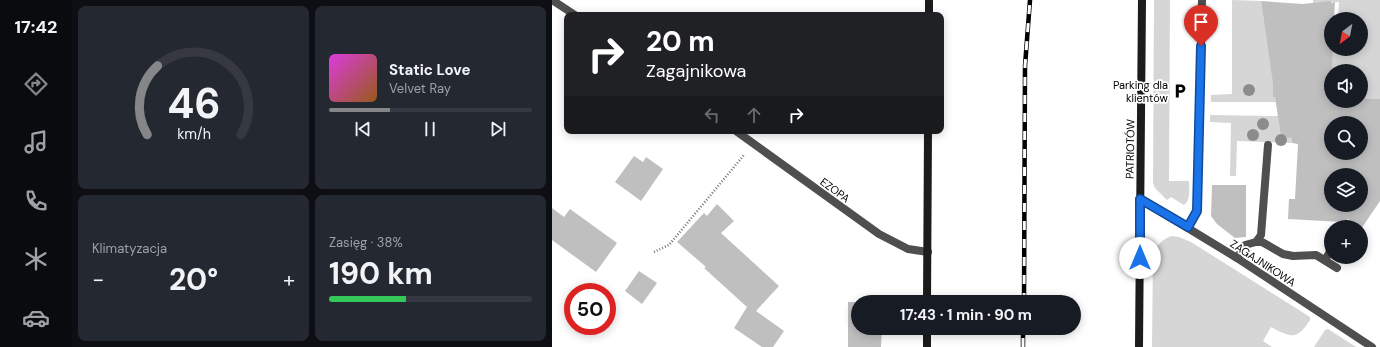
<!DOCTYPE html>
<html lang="pl">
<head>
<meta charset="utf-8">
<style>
  :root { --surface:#171b24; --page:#242831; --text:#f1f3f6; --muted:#9ea1a6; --line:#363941; --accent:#858687 }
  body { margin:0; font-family:"DM Sans",sans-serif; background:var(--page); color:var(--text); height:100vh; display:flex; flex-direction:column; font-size:15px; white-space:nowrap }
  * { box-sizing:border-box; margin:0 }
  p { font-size:13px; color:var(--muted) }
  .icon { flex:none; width:22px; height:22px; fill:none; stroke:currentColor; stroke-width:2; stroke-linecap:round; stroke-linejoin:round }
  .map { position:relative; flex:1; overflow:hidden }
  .details { display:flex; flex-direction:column; gap:6px; padding:6px; background:#0d0f14; width:480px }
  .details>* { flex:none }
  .banner { position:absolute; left:12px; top:12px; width:380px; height:122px; border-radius:8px; box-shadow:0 2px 10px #0003; background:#202124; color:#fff; overflow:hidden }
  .needle { width:26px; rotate:212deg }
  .controls { position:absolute; left:772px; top:12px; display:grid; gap:8px }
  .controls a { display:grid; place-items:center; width:44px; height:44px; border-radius:50%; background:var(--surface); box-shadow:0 2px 10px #0003; font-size:20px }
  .speed { position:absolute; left:12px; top:283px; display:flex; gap:8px; font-size:20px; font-weight:700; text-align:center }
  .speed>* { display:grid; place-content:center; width:52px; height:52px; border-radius:50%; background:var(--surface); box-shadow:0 2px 10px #0003; line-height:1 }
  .speed .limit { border:6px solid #d22; background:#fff; color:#111 }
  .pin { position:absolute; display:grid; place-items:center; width:34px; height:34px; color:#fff; margin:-41px -17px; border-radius:50% 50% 50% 0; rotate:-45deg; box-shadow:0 0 4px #0007 }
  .pin .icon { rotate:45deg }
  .me { position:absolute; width:44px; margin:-22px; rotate:0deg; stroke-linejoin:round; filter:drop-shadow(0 0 3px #0008) }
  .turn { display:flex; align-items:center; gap:14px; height:84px; padding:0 16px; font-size:18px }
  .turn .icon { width:52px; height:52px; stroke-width:2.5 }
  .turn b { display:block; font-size:28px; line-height:34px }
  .lanes { display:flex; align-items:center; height:38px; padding:0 16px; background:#0003; justify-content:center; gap:20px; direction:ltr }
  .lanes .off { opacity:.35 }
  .big { font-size:30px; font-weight:700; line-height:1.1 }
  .details .tile { flex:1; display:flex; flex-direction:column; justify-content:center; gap:6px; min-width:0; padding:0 14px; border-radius:8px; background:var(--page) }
  .details .dial { align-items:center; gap:0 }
  .dial svg { height:104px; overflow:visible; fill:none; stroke:var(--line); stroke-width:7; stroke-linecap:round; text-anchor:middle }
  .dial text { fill:var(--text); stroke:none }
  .song { display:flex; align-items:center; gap:12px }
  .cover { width:48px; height:48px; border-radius:6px; background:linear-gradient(135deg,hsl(300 70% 55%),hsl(30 70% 35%)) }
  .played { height:4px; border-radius:2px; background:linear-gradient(90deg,var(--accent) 30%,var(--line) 30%) }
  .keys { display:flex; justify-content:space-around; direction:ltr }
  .heat { display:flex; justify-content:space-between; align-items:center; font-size:22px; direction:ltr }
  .charge { height:6px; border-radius:3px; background:linear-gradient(90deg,#34c759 38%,var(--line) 0) }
  .details .tiles { flex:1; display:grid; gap:6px; grid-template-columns:repeat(2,1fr) }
  .trip { position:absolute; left:299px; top:295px; width:230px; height:40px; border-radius:20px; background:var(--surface); box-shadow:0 2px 10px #0003; font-weight:700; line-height:40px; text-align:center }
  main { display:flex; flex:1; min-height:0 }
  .dock { display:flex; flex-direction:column; width:72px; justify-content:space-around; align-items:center; background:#090b0e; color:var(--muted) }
  .dock .icon { width:28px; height:28px }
  .dock .on { color:var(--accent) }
  .dock b { font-size:18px; color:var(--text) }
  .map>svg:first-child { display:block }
</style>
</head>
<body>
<main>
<nav class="dock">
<b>17:42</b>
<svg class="icon on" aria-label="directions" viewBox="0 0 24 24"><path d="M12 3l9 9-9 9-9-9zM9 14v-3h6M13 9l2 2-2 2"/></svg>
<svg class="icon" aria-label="music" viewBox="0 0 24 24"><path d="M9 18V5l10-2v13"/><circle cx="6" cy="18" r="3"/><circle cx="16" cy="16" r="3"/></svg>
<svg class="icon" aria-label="phone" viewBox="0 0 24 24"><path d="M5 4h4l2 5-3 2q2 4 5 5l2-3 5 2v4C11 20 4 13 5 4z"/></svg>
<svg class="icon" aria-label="climate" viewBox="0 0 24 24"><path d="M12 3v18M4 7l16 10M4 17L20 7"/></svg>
<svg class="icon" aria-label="car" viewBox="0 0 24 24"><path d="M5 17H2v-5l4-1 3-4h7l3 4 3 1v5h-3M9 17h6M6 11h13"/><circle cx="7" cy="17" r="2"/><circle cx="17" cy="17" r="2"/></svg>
</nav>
<section class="details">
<div class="tiles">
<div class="tile dial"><svg viewBox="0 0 100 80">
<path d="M14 69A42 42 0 1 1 86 69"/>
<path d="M14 69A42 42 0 0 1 22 16" stroke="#858687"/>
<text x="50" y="56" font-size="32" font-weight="700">46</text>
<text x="50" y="72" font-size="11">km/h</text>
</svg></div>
<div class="tile">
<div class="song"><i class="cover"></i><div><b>Static Love</b><p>Velvet Ray</p></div></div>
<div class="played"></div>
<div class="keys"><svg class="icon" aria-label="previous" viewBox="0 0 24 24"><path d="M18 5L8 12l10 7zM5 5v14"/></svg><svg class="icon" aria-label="pause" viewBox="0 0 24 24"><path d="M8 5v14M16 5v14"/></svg><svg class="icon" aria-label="next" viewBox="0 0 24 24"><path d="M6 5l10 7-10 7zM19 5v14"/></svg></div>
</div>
<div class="tile"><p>Klimatyzacja</p>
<div class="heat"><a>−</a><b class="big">20°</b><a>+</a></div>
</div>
<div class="tile"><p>Zasięg · 38%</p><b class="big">190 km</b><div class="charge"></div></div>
</div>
</section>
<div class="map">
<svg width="828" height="347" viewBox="0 0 828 347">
  <rect width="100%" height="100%" fill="#fff"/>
  <!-- green -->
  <g fill="#d6d6d6">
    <path d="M602,0H618L617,181H637C637,189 639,200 632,205L619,197L615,200L603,188L601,183Z"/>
    <polygon points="680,0 709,1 724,102 659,102 659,95 680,94"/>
    <polygon points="761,0 828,0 828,99 809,98 809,71 780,71 781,49 809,49 809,19 786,19 787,2 761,3"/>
    <polygon points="658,115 726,116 729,136 740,138 740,143 685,141 684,176 678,176 679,123 658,122"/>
    <path d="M620,236L627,237L639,242L758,317V320C745,341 738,337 719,327L711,341L720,347H600L601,254C605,245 610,239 620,236Z"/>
    <polygon points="776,329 804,347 762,347 773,330"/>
  </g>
  <!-- building -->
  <g fill="#bfbfbf" fill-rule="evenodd">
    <path d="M709,1L751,4L779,1V3L783,2L782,19H779V49H781L779,101H809V98L828,99V201L809,229V227H800V222L796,219L790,222L736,219L737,199H743L746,144L740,143V138L729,137L723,97H721V84ZM779,123H809V153H779ZM779,175H809V205H779Z"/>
    <polygon points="82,156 91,162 94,157 111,169 89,201 63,182"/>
    <polygon points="660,185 694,185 694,237 683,238 665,224 659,216"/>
    <polygon points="165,204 182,221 169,233 227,286 204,311 232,331 221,347 210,347 182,328 195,307 152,268 154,267 125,242 152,213 155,216"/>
    <polygon points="0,208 12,217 18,209 65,243 44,272 0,240"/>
    <polygon points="87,271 105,283 90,304 73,291"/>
    <polygon points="296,302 317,302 306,302 306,328 330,328 329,347 296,347"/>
  </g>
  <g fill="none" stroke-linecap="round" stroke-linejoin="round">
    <!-- path -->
    <polyline stroke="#717171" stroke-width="2.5" stroke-dasharray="1 2" stroke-linecap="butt" points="102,252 117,245 192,155"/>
    <!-- lane -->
    <g stroke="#4f4f4f" stroke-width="8">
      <polyline points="635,227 645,211 650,0"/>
      <polyline points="793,227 795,224"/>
      <polyline points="704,242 710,242 731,254 741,256 764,255 785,268"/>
      <polyline points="685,258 693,245 704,242 709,235 716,145"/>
      <polyline points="773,260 779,250"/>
    </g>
    <!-- street -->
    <g stroke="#4f4f4f" stroke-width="8">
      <polyline points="0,0 23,15"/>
      <polyline points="184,131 327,234 356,249 376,252"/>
      <polyline points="588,199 685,258 820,347"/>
    </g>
    <!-- secondary -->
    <g stroke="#1c1c1c" stroke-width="8">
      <polyline points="377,15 377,0"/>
      <polyline points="375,302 376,131"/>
      <polyline points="375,347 375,328"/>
      <polyline points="587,347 590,0"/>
    </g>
    <!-- rail casing -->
    <g stroke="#000" stroke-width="4.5">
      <g id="rail">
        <polyline points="472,302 473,66 478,0"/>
        <polyline points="471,347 471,328"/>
      </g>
    </g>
    <!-- rail -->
    <use href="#rail" stroke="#fff" stroke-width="3" stroke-dasharray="9" stroke-linecap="butt"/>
  </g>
  <!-- trees -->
  <g fill="#8c8c8c">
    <circle cx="697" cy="90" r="6"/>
    <circle cx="711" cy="124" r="6"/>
    <circle cx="701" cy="135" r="6"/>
    <circle cx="729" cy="140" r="6"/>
  </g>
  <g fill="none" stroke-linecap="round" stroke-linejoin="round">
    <!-- route casing -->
    <g stroke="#114b97" stroke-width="10">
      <polyline id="route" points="588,258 588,199 636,227 645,211 649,46"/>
    </g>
    <!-- route -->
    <use href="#route" stroke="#1a73e8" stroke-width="7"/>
  </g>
  <!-- icons -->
  <defs>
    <g id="parking-bare" transform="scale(1.2)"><path d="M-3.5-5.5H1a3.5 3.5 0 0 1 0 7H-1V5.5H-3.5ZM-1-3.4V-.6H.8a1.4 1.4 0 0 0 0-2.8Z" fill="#000" stroke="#fff" stroke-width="2.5" paint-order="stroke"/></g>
  </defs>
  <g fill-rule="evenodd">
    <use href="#parking-bare" x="628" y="91"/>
  </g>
  <g text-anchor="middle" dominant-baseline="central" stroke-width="3.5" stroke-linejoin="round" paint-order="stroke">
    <!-- poi labels -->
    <g font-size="11" fill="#000" stroke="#fff" text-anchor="end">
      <text x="616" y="85">Parking dla<tspan x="616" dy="13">klientów</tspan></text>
    </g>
    <!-- street labels -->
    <g font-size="11" fill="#000" stroke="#fff">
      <text transform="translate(578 149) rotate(-89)">PATRIOTÓW</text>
      <text transform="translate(283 190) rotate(36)">EZOPA</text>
      <text transform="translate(711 263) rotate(33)">ZAGAJNIKOWA</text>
    </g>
  </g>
</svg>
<div class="controls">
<a><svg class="needle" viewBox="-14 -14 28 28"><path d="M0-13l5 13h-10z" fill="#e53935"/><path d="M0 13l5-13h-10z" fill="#9ea1a6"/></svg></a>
<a><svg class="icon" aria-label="sound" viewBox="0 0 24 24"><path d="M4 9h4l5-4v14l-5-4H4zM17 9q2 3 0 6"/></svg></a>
<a><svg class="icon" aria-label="search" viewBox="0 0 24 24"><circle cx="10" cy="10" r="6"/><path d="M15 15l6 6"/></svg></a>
<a><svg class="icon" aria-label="layers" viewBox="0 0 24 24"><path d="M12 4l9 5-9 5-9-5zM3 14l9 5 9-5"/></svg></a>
<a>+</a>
</div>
<div class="speed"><div class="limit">50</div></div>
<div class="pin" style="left:649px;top:46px;background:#d93025"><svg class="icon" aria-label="arrive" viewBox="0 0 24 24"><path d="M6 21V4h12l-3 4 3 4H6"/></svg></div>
<svg class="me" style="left:588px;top:258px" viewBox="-20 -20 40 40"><circle r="19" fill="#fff"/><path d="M0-13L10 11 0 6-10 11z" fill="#1a73e8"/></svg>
<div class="trip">17:43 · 1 min · 90 m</div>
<div class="banner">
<div class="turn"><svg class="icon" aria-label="right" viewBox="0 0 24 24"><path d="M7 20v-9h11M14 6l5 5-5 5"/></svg><div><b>20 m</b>Zagajnikowa</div></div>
<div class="lanes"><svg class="icon off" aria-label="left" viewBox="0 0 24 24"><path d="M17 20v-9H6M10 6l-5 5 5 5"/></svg><svg class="icon off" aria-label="ahead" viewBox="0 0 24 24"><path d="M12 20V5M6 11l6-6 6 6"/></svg><svg class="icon" aria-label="right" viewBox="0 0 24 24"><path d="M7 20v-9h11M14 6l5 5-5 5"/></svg></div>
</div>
</div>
</main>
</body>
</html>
